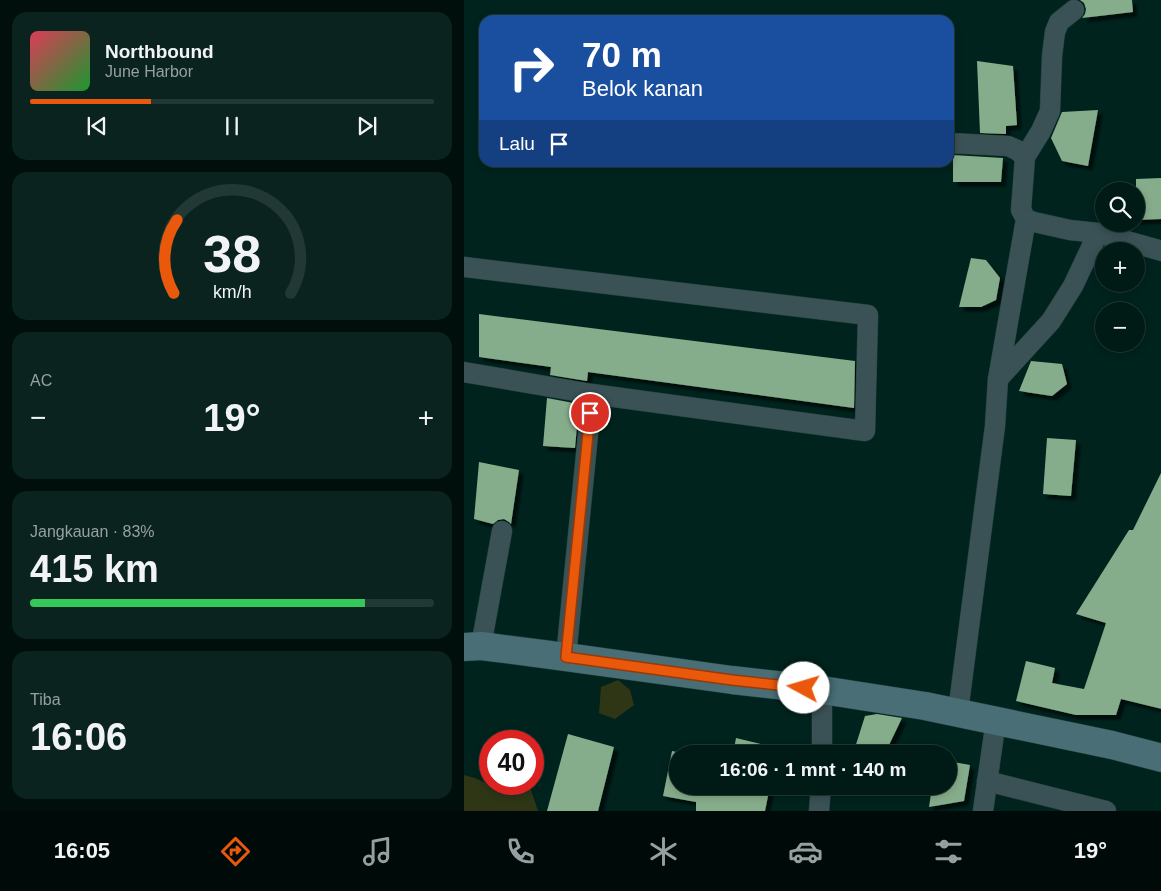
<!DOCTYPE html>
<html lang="id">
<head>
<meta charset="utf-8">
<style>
  :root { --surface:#001a16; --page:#0a231f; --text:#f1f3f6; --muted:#95a1a1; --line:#223835; --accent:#ea580c }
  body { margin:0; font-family:Helvetica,sans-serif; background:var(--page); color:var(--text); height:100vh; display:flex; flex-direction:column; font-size:19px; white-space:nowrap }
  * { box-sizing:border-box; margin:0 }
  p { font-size:16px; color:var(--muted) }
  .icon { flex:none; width:28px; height:28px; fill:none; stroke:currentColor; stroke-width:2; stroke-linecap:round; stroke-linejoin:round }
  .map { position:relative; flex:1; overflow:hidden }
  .drawer { display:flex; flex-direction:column; gap:12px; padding:12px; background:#000e0c; width:464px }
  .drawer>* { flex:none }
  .top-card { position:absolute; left:15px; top:15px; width:475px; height:152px; border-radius:15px; box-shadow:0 2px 8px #0003,0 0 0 1px var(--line); background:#1a4fa0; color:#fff; overflow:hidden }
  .controls { position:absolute; left:631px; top:182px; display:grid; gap:10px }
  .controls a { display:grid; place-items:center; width:50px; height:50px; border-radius:50%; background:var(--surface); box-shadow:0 2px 8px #0003,0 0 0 1px var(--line); font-size:25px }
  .speed { position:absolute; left:15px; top:730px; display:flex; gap:10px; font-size:25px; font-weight:700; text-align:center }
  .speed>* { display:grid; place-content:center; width:65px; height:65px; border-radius:50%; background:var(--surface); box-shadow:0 2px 8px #0003,0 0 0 1px var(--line); line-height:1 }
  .speed .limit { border:8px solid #d22; background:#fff; color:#111 }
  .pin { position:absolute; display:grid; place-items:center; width:42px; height:42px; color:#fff; margin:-21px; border:2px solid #fff; border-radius:50%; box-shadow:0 1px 5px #0007 }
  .me { position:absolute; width:55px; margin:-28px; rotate:276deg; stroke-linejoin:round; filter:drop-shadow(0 0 4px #0008) }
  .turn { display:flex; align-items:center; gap:18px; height:105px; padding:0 20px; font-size:22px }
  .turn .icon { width:65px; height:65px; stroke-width:2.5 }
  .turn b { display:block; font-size:35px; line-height:42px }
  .then { display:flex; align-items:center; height:48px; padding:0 20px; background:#0003; gap:10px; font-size:19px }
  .big { font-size:38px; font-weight:800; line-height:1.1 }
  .drawer .card { flex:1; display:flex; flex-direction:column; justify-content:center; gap:8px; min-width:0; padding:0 18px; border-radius:15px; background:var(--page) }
  .drawer .dial { align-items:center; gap:0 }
  .dial svg { height:130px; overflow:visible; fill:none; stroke:var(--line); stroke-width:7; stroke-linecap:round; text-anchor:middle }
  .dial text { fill:var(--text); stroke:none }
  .song { display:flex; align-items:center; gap:15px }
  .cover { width:60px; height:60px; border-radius:8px; background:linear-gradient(135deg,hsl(350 70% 55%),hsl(130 70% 35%)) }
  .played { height:5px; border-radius:2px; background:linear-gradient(90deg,var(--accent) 30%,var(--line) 30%) }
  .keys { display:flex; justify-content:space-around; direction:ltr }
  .heat { display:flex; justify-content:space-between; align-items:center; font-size:28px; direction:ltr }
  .charge { height:8px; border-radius:4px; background:linear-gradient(90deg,#34c759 83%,var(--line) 0) }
  .trip { position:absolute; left:205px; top:745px; width:288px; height:50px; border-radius:25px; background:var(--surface); box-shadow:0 2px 8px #0003,0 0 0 1px var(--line); font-weight:800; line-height:50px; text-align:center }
  .menu { display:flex; height:80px; justify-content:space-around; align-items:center; background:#000a09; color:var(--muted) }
  .menu .icon { width:35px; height:35px }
  .menu .current { color:var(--accent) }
  .menu b { font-size:22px; color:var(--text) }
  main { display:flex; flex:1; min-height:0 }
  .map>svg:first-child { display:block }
</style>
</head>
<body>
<main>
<section class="drawer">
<div class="card">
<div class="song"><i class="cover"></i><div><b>Northbound</b><p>June Harbor</p></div></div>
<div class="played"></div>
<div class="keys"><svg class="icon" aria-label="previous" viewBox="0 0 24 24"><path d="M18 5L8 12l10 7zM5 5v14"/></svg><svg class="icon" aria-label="pause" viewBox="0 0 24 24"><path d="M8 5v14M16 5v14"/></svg><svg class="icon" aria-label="next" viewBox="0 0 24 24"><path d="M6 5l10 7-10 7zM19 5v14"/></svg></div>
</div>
<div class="card dial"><svg viewBox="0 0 100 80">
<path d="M14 69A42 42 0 1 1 86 69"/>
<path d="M14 69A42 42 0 0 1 16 24" stroke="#ea580c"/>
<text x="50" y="56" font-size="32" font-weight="700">38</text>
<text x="50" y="72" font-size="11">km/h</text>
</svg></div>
<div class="card"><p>AC</p>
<div class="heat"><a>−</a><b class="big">19°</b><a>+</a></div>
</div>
<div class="card"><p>Jangkauan · 83%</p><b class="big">415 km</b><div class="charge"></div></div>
<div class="card"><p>Tiba</p><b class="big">16:06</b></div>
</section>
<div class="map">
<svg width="698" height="811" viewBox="0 0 698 811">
  <defs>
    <filter id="shadow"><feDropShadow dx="4.5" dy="4.5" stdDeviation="1" flood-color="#0009"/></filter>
  </defs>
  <rect width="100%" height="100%" fill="#00231d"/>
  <!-- green -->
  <g fill="#2f3616">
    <polygon points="154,680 166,690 170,705 151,719 135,713 137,687"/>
    <polygon points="0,775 11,778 33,788 67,790 74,811 0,811"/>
  </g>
  <!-- building -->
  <g fill="#86ad8b" filter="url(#shadow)">
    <polygon points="616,0 668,0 669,12 618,18 621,14 622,9 620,3"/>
    <polygon points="513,61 549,66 553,125 542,126 542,134 516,133"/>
    <polygon points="634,110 624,166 598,161 587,138 598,112"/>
    <polygon points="489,155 539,158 537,182 489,182"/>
    <polygon points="698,178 698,219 672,220 672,179"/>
    <polygon points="507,258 522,260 536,278 532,300 517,307 495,307"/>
    <polygon points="15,314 391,361 390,408 124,372 123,381 86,375 87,367 15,357"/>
    <polygon points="567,361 598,364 603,384 588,396 555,391"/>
    <polygon points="83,398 115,404 111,448 79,446"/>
    <polygon points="583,438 612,440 607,496 579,494"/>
    <polygon points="15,462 55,470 47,524 45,522 40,519 34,520 29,524 10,519"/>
    <polygon points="698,471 698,709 657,699 652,715 612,715 552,701 562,661 591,668 588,683 620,689 642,623 612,614 665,530 669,530"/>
    <polygon points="413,714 438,718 425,745 470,749 469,754 389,754 401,716"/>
    <polygon points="104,734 150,747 134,811 83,811"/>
    <polygon points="272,738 314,748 313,754 269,754"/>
    <polygon points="208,751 223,754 214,754 214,786 306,786 301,811 232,811 232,802 199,796"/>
    <polygon points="484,761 506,765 500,801 465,807 468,787 464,786 484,786"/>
  </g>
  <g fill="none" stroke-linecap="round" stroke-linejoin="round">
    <!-- street casing -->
    <g stroke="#20413b" stroke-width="21">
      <g id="street">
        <polyline points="610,10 595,22 591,32 588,56 586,111 577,131 561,157 557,210 562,219 570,222 606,230 634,233 698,251"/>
        <polyline points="485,143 544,146 553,150 561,157"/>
        <polyline points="0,267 404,315 401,431 128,394 0,372"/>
        <polyline points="534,379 562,219"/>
        <polyline points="17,646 38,531"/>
        <polyline points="102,657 128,394"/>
        <polyline points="358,690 358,754"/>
        <polyline points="494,712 531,426 534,379 587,321 609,286 634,233"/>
        <polyline points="523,781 642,811"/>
        <polyline points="355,811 357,786"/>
        <polyline points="519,811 532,720"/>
      </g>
    </g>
    <!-- secondary casing -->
    <g stroke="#20413b" stroke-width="29">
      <polyline id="secondary" points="0,647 17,646 102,657 268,680 358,690 461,706 648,745 698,758"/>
    </g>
    <!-- street -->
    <use href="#street" stroke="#3a5155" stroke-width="20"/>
    <!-- secondary -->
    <use href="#secondary" stroke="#496e75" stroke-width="28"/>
  </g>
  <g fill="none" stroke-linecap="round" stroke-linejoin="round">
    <!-- route casing -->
    <g stroke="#983908" stroke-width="12">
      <polyline id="route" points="126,413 102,657 268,680 340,688"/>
    </g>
    <!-- route -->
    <use href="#route" stroke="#ea580c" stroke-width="9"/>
  </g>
</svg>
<div class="controls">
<a><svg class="icon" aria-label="search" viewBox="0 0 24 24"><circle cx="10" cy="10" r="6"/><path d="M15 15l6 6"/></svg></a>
<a>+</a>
<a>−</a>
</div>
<div class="speed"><div class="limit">40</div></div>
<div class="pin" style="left:126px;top:413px;background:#d93025"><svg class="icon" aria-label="arrive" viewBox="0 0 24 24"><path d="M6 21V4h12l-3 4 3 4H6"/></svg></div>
<svg class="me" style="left:340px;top:688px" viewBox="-20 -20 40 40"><circle r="19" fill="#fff"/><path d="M0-13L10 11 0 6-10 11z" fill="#ea580c"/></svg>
<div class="trip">16:06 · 1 mnt · 140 m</div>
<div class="top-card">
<div class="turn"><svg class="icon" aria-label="right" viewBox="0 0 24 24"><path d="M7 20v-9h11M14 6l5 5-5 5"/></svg><div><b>70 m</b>Belok kanan</div></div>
<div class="then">Lalu<svg class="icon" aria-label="arrive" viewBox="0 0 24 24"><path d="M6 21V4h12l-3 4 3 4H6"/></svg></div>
</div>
</div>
</main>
<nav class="menu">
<b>16:05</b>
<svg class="icon current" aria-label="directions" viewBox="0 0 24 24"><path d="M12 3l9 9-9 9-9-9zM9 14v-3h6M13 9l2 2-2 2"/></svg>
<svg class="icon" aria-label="music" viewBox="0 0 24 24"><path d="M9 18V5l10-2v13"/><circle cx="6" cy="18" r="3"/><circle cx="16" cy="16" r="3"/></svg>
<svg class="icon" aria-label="phone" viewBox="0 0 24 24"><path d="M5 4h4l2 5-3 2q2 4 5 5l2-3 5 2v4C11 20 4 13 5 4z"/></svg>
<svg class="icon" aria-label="climate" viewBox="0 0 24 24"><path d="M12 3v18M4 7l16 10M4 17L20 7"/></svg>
<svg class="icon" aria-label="car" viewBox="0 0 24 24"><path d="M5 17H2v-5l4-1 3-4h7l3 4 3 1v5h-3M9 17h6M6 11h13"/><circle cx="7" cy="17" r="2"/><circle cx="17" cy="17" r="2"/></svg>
<svg class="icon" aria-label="filters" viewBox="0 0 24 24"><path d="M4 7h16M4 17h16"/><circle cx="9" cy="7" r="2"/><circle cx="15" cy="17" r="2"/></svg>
<b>19°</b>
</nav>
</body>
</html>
